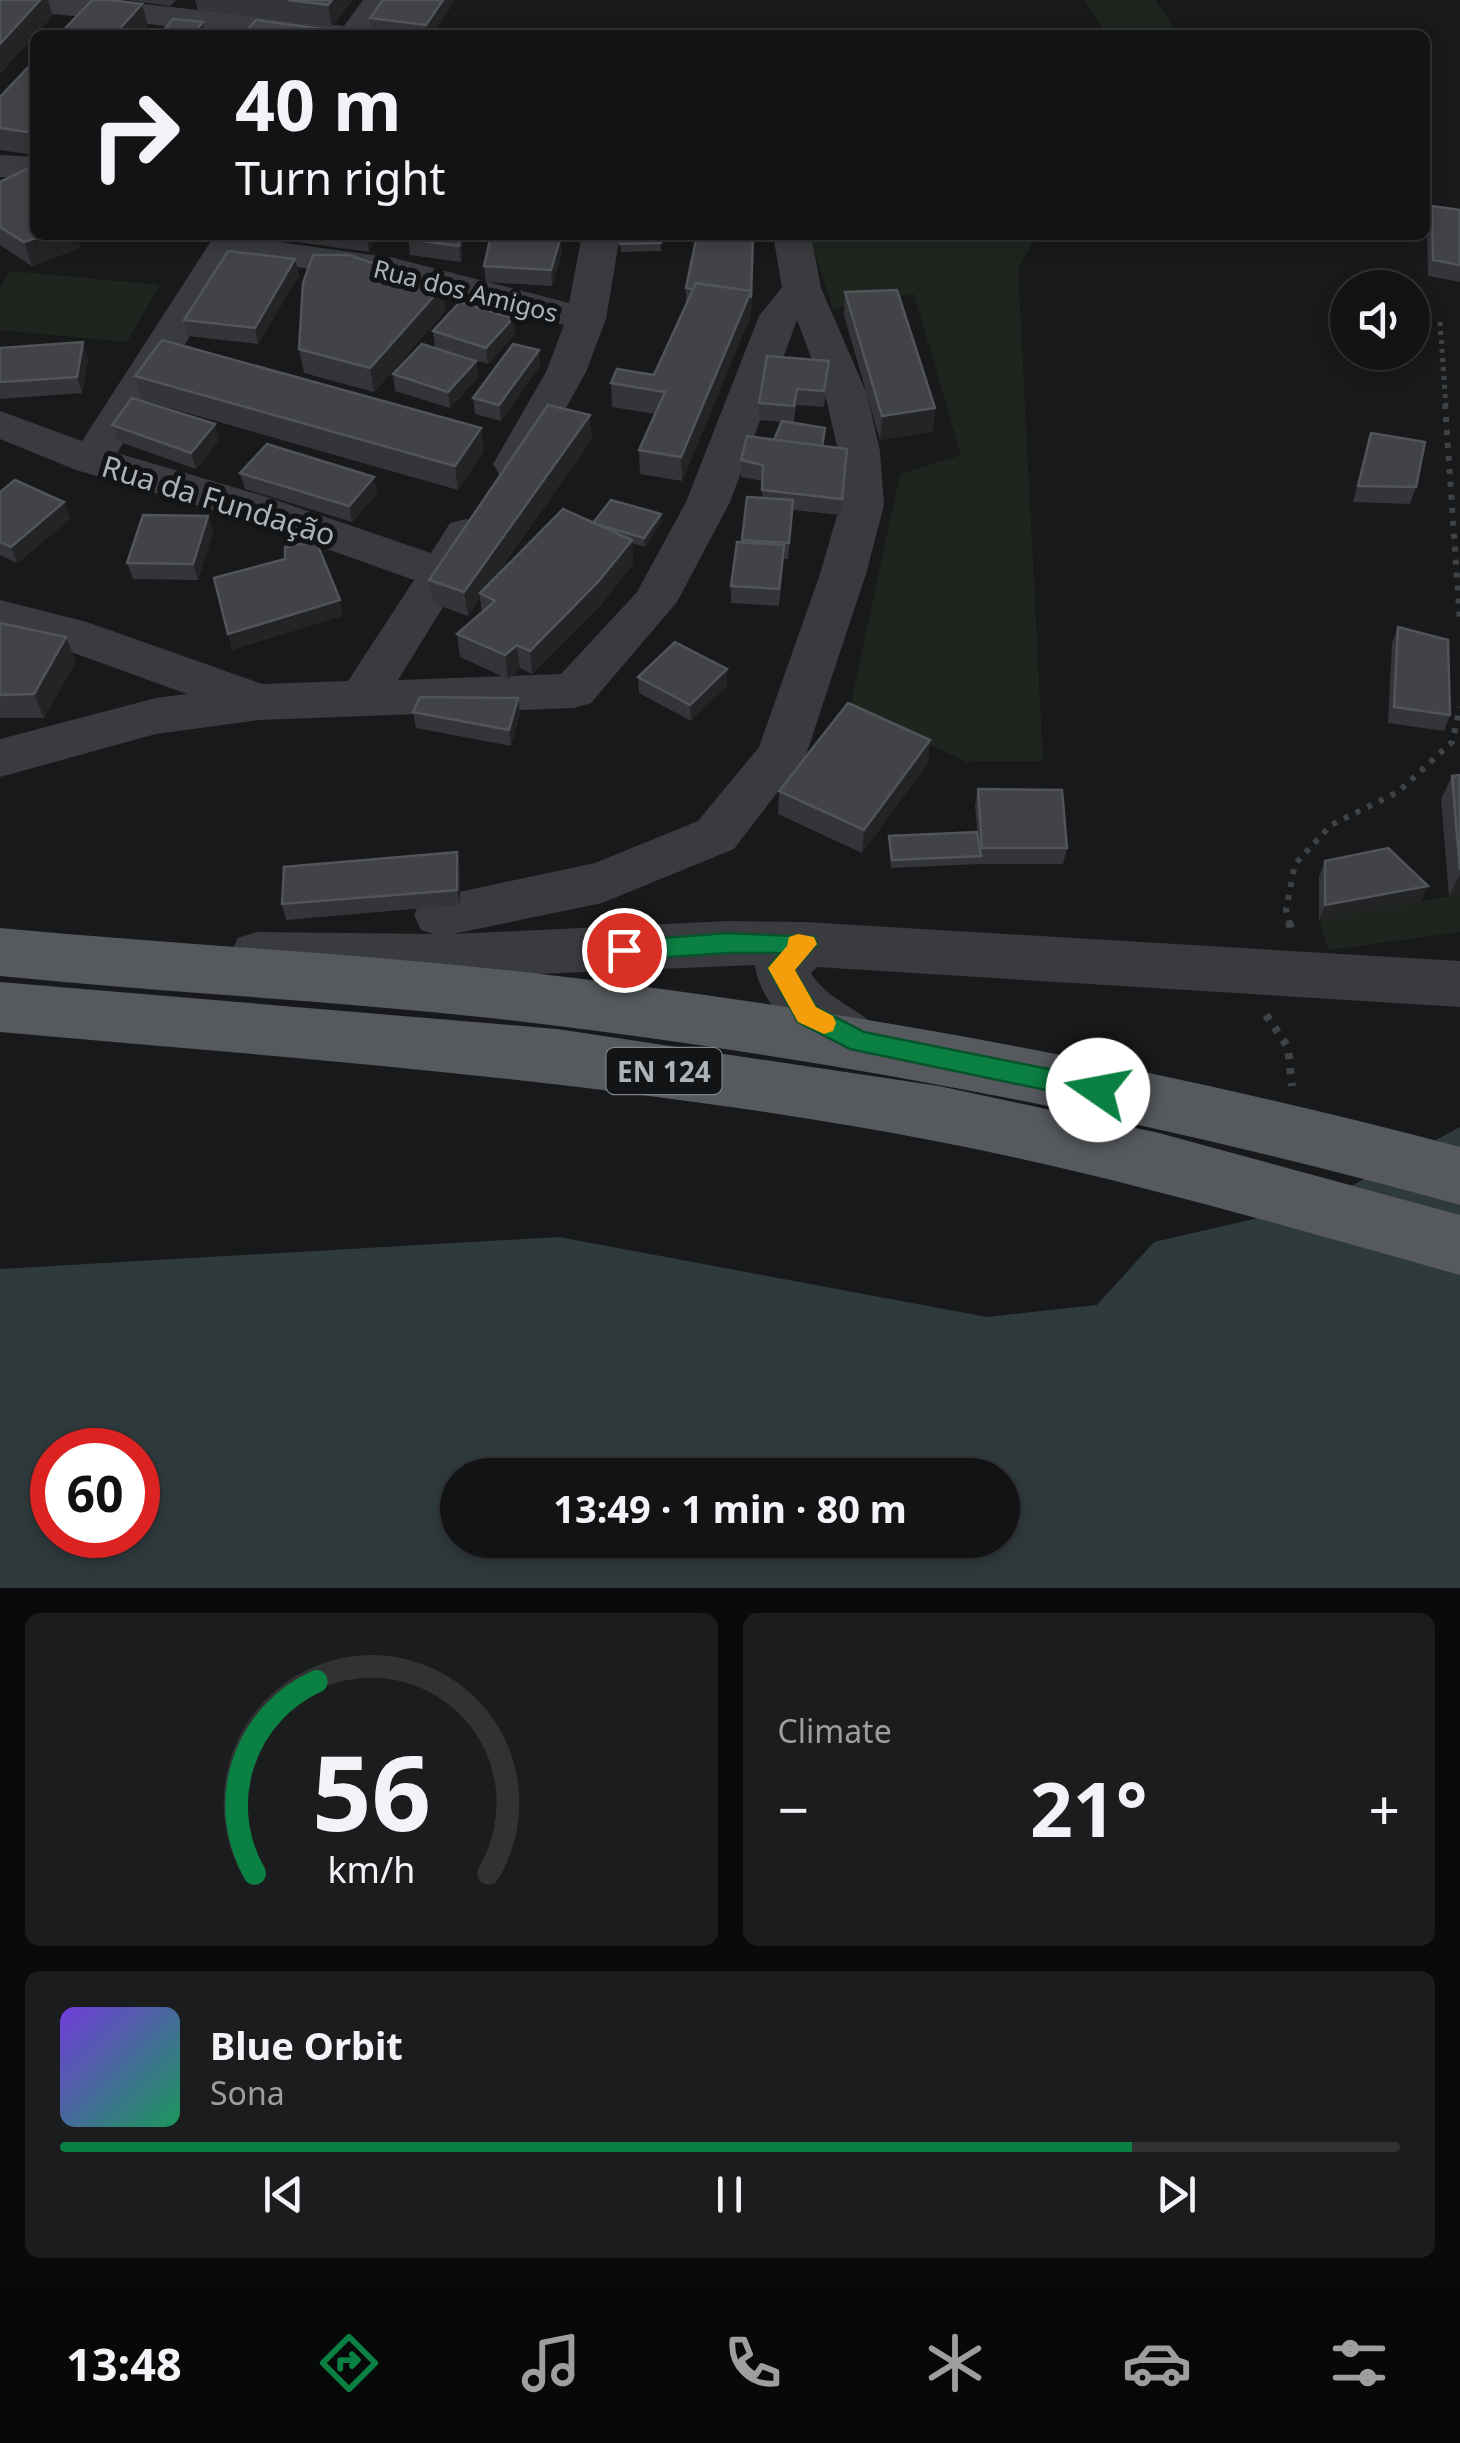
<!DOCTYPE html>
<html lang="en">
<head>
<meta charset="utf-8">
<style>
  :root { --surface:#121314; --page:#1b1c1d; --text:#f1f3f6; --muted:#9c9ea0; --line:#313234; --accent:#0b8043 }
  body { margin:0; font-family:"Noto Sans",sans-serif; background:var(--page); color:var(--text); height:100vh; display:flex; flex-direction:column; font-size:38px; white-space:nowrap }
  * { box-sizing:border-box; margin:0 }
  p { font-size:32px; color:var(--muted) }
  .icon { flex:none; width:55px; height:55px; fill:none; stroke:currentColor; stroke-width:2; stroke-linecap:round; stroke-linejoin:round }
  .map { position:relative; height:1588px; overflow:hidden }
  .sheet { display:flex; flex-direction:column; gap:25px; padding:25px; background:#0a0a0b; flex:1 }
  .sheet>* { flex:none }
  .hud { position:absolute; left:30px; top:30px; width:1400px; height:210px; border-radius:15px; box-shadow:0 5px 15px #0003,0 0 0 2px var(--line); background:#121314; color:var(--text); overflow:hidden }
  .controls { position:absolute; left:1330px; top:270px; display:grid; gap:20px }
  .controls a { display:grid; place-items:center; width:100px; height:100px; border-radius:50%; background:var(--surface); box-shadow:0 5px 15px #0003,0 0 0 2px var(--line); font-size:50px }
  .speed { position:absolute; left:30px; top:1428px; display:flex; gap:20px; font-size:50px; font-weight:700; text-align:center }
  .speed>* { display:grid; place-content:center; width:130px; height:130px; border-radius:50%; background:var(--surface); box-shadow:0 5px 15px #0003,0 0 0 2px var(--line); line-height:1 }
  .speed .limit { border:15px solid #d22; background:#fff; color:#111 }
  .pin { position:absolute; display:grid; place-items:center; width:85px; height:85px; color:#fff; margin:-42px; border:5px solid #fff; border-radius:50%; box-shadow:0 2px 10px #0007 }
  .me { position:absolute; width:110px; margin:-55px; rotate:282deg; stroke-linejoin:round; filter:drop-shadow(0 0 8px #0008) }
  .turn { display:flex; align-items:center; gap:35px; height:210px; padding:0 40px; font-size:45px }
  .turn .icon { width:130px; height:130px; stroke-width:2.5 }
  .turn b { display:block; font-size:70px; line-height:85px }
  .big { font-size:75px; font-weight:700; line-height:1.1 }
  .sheet .card { flex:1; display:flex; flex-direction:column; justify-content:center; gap:15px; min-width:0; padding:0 35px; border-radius:15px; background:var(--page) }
  .sheet .dial { align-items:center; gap:0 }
  .dial svg { height:260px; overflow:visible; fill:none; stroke:var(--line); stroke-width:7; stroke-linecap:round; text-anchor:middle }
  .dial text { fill:var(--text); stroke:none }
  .song { display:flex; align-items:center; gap:30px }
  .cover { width:120px; height:120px; border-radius:15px; background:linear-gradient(135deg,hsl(260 70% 55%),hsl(150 70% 35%)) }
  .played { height:10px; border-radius:5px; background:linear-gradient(90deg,var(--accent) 80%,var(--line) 80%) }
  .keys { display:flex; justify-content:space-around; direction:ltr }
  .heat { display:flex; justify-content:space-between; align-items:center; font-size:55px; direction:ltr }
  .sheet .tiles { flex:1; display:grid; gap:25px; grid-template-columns:1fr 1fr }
  .card:last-child { grid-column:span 2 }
  .trip { position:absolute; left:440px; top:1458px; width:580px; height:100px; border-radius:50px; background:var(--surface); box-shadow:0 5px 15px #0003,0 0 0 2px var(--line); font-weight:700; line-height:100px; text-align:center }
  .tabs { display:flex; height:160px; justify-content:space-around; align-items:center; background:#070808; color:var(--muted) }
  .tabs .icon { width:70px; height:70px }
  .tabs .selected { color:var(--accent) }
  .tabs b { font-size:45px; color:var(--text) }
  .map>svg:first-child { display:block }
</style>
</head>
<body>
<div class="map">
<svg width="1460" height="1588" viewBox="0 0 1460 1588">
  <rect width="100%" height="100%" fill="#18191a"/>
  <!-- green -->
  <g fill="#1f251e">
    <polygon points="1085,0 1155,0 1179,35 1107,35"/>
    <polygon points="809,235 1037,235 1018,268 1043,761 967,762 850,708 900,474 961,455 914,294 833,309"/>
    <polygon points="11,271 160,285 127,342 0,330 0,287"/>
    <polygon points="1460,894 1460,932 1329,950 1319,920"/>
  </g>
  <!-- water -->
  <path fill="#2f3a3d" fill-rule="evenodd" d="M1460,1127V1588H0V1269L559,1237L987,1317L1097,1305L1154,1242L1318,1204ZM52,1450H138V1535H52ZM458,1475H1002V1540H458Z"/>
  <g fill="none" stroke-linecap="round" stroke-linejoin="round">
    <!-- path-far2 -->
    <polyline stroke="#3f4346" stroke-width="5" stroke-dasharray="4 5" stroke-linecap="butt" points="1440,322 1446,406"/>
    <!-- path-far1 -->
    <g stroke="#3f4346" stroke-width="6" stroke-dasharray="5 8" stroke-linecap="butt">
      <polyline points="1445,404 1460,622"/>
      <polyline points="1290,925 1286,910 1295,864 1331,825 1398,792 1452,742 1460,707"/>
    </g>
    <!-- path -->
    <g stroke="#3f4346" stroke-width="8" stroke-dasharray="6 9" stroke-linecap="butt">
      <polyline points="1289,922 1291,929"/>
      <polyline points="1266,1015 1288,1047 1292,1086"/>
    </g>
    <!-- minor -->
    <g fill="#393b3f" fill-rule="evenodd">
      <polygon points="1,0 107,0 344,26 363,0 395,0 371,35 249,35 17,10 6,7"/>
      <polygon points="0,155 35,157 35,179 0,177"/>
      <path d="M215,235H253L251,238L394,258L569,303L582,235H620L606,319L586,372L529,474L514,478L499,474L493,464L546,372L564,325L392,280L238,259L117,453L264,496L431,553L450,523L466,519L482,523L488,534L398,680L561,674L637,592L686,502L759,316L782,287L773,235H811L821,288L867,394L880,451L884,505L866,574L806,755L734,849L602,903L453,934L728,921L805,922L1460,961V1007L817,967L811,973C830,1005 871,1010 887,1042L879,1059C872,1061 863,1066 856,1065C814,1059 759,1006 755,965L421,979L257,976L238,970L230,954L238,938L257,932L434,934L421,930L414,915L421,900L595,863L698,821L759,747L820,574L840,505L838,451L825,394L797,320L730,502L677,602L591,703L574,708L260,720L156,734L0,777V739L156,698L187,694L60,648L0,632V600L87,622L262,684L348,681L414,580L234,516L76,470L0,439V411L82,441Z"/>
    </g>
    <!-- primary -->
    <g fill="#56595e" fill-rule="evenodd">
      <path d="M0,928C180,945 361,953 541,974C852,1010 1158,1067 1460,1147V1205C1159,1121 852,1062 542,1024C362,1002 180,994 0,976Z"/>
      <path d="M0,982L557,1029L939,1086L1159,1133L1460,1215V1275C1288,1227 1116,1176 940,1142C629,1082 314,1060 0,1032Z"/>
    </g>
  </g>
  <!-- wall -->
  <g fill="#343538">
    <polygon points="126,0 176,0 171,6"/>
    <polygon points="195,0 352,0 332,27 198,10"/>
    <polygon points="455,0 432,35 387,35 372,33 370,18"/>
    <polygon points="35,60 35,154 34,155 0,150 0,97"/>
    <polygon points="0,182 35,235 76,235 80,248 32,266 0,245"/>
    <polygon points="1432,206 1460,210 1460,282 1428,276 1427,222"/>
    <polygon points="246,235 375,235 369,252"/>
    <polygon points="408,235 463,235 461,262 410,255"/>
    <polygon points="620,235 661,235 661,251 621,252"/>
    <polygon points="754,235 751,315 682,481 640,474 639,450 655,414 612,407 611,383 654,375 686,304 686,288"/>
    <polygon points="562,252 552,286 486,282 484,266"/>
    <polygon points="295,259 299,275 258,344 188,336 184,320"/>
    <polygon points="845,292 935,408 933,431 880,440 844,315"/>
    <polygon points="446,310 374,392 304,373 299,349"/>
    <polygon points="433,331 515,334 488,364 435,347"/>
    <polygon points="0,348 88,359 82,393 0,399"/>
    <polygon points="476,361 478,377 450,408 395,391 393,374"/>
    <polygon points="829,361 824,407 796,405 794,422 825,436 823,446 847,449 841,515 793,510 788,559 784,559 779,606 731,603 731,586 742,542 747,497 762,498 763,481 741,477 741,460 774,440 782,422 759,420 759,403"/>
    <polygon points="540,366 501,421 475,414 473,398"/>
    <polygon points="135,376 481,428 484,451 458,490 142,400"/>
    <polygon points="112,425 219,440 196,469 117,441"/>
    <polygon points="1371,433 1416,487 1410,504 1353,502"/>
    <polygon points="592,439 493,580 593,523 661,514 661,522 645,547 632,543 633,564 600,606 532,674 520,668 508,679 460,657 457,634 482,612 480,598 468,616 433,603 429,580"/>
    <polygon points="240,473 374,477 377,493 352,522 245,489"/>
    <polygon points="0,492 64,502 70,519 17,563 0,555"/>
    <polygon points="208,516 213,532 198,580 133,579 127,563"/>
    <polygon points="0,623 76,661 44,718 0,718"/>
    <polygon points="1398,627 1450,715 1444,731 1388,723 1392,643"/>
    <polygon points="638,677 727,686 691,721 639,693"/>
    <polygon points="518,698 520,714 511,746 416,728 413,712"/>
    <polygon points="930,740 928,763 862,853 778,814 779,791"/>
    <polygon points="1460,775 1460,894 1449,896 1441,799 1452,776"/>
    <polygon points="978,789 1067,848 1063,864 980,864 891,868 889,844 889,836 978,840 975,805"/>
    <polygon points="1325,861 1428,886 1420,902 1319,920 1319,877"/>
    <polygon points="460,868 460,905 286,920 282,904"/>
  </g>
  <!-- shaded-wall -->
  <g fill="#232426">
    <polygon points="40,0 48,0 53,16 0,74 0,44"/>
    <polygon points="332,0 352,0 332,27 328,5"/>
    <polygon points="443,0 455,0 432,35 427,35 426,25"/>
    <polygon points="142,4 148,26 140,35 114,35"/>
    <polygon points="203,22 204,30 200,35 192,35"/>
    <polygon points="35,123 35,154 34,155 27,132"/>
    <polygon points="44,235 76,235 80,248 32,266 24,242"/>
    <polygon points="366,235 375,235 369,252"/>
    <polygon points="460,235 463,235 461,262 459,246"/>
    <polygon points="754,235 751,315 682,481 681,457"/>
    <polygon points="561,236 562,252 552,286 551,270"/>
    <polygon points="295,259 299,275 258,344 255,328"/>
    <polygon points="442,287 446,310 374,392 370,368"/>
    <polygon points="513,318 515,334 488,364 486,348"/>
    <polygon points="83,342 88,359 82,393 77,377"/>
    <polygon points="539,350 540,366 501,421 499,405"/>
    <polygon points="476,361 478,377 450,408 448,392"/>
    <polygon points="935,408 933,431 880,440 882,416"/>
    <polygon points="590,415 592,439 483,595 480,593 480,598 468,616 464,592"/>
    <polygon points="215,424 219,440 196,469 191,453"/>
    <polygon points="481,428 484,451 458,490 455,466"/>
    <polygon points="374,477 377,493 352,522 349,506"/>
    <polygon points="64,502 70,519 17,563 11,547"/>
    <polygon points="661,514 661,522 645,547 644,538"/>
    <polygon points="208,516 213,532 198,580 193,564"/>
    <polygon points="632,540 633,564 600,606 532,674 530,651"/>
    <polygon points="340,600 343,616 232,650 228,634"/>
    <polygon points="66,637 76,661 44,718 34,694"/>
    <polygon points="517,645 520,668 508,679 505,655"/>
    <polygon points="727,669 727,686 691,721 690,705"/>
    <polygon points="518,698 520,714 511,746 509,730"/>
    <polygon points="930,740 928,763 862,853 864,830"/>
    <polygon points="457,852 460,868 460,905 457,890"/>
    <polygon points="1460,874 1460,894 1449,896"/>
    <polygon points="1428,886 1420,902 1319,920 1325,905"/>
  </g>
  <!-- building -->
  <g fill="#414346" stroke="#515458" stroke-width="2.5">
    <polygon points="0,0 40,0 0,44"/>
    <polygon points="92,0 110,0 142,4 114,35 59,35"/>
    <polygon points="288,0 332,0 328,5"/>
    <polygon points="383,0 443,0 426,25 370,18"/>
    <polygon points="173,19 203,22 192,35 159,35"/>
    <polygon points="256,20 329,30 325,35 242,35"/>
    <polygon points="35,60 35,123 27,132 0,128 0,97"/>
    <polygon points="35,165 35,235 44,235 24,242 0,227 0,182"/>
    <polygon points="1432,206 1460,210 1460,265 1433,260"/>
    <polygon points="408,235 460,235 459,246 407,239"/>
    <polygon points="491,235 551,235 561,236 551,270 484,266"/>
    <polygon points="620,235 661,235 661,243 620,244"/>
    <polygon points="709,235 753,235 751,298 751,291 696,283 693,289 686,288 696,240"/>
    <polygon points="228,251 295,259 255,328 184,320"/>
    <polygon points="313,255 349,255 442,287 370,368 299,349 303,283"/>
    <polygon points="696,283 751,291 681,457 639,450 665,392 611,383 617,369 654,375"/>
    <polygon points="897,290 935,408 882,416 845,292"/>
    <polygon points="460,302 513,318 486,348 433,331"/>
    <polygon points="162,340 481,428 455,466 135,376"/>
    <polygon points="83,342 77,377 0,382 0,348"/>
    <polygon points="422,344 476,361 448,392 393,374"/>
    <polygon points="513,344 539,350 499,405 473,398"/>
    <polygon points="767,356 829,361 824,391 797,389 794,406 759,403"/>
    <polygon points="132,398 215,424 191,453 112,425"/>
    <polygon points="548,405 590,415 464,592 429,580"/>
    <polygon points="782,421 825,428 822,446 774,440"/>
    <polygon points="1371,433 1425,442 1416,487 1358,486"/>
    <polygon points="747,436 847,449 842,499 762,490 763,465 741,460"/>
    <polygon points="267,444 374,477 349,506 240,473"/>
    <polygon points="15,480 64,502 11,547 0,542 0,492"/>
    <polygon points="747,497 793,500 789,543 742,540"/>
    <polygon points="611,500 661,514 644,538 593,523"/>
    <polygon points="563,509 632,540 598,582 530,651 517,645 505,655 457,634 495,601 480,593"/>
    <polygon points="143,515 208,516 193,564 127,563"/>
    <polygon points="316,541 340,600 228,634 214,578 285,559 285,547"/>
    <polygon points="737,542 784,545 779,589 731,586"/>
    <polygon points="0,623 66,637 34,694 0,695"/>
    <polygon points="1398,627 1448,640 1450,715 1394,707"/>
    <polygon points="675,642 727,669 690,705 638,677"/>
    <polygon points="420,697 518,698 509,730 413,712"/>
    <polygon points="848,703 930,740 864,830 779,791"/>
    <polygon points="1460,775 1460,870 1452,776"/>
    <polygon points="978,789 1062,790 1067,848 982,848"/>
    <polygon points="977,832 981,856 892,860 889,836"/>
    <polygon points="1388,848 1428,886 1325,905 1325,861"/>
    <polygon points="457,852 457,890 282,904 284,867"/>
  </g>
  <!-- route -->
  <polygon fill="#0b8043" stroke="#07532c" stroke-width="2.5" points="728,933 814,937 817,944 794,970 816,1007 864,1032 1098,1079 1107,1082 1111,1090 1107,1098 1098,1101 850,1049 798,1022 768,968 780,953 728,953 624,960 615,958 611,950 615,943 624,941"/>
  <!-- slow -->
  <polygon fill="#f59e0b" points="798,934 814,937 817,944 795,970 816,1007 833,1016 836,1023 833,1031 824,1034 798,1022 768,968 787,946 789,937"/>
  <g text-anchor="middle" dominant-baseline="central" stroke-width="10" stroke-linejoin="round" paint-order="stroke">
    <!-- far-street labels -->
    <g font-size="25" fill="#abb3b9" stroke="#131415">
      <text transform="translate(466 290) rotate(14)">Rua dos Amigos</text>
    </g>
    <!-- shield labels -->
    <rect fill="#131415" stroke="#7d8388" stroke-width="2.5" x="606.5" y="1048" width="115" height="46" rx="8"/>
    <g font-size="28" font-weight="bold" fill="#abb3b9">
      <text x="664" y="1071">EN 124</text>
    </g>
    <!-- street labels -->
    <g font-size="30" fill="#abb3b9" stroke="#131415">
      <text transform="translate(219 500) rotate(17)">Rua da Fundação</text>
    </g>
  </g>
</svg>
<div class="controls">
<a><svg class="icon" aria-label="sound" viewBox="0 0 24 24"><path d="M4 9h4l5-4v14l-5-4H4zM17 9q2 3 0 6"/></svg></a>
</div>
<div class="speed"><div class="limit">60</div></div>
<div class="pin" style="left:624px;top:950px;background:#d93025"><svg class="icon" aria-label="arrive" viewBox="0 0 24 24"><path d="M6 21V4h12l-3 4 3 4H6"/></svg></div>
<svg class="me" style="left:1098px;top:1090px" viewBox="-20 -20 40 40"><circle r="19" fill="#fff"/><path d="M0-13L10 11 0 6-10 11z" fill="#0b8043"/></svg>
<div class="trip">13:49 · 1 min · 80 m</div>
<div class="hud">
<div class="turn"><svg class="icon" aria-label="right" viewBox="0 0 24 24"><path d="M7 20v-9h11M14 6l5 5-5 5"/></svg><div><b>40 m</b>Turn right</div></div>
</div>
</div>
<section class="sheet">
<div class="tiles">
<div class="card dial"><svg viewBox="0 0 100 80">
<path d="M14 69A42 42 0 1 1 86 69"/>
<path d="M14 69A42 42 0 0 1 33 10" stroke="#0b8043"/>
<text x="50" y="56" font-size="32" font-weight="700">56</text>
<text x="50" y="72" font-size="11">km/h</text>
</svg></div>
<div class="card"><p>Climate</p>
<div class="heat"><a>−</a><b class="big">21°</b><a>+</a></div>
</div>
<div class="card">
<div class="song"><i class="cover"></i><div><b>Blue Orbit</b><p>Sona</p></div></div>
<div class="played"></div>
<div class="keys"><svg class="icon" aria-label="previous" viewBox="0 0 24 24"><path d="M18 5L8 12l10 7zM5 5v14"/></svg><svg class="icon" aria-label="pause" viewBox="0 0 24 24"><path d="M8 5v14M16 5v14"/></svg><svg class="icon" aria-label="next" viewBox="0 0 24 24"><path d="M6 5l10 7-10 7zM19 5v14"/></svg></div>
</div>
</div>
</section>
<nav class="tabs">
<b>13:48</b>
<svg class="icon selected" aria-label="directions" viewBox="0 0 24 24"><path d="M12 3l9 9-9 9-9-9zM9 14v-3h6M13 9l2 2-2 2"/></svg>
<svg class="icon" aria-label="music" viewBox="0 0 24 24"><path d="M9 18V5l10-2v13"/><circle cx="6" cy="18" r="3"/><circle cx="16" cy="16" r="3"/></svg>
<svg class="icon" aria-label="phone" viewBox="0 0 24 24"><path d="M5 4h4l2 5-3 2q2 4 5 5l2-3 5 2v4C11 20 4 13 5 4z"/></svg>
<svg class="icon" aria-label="climate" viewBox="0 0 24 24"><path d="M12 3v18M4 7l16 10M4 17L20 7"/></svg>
<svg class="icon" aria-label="car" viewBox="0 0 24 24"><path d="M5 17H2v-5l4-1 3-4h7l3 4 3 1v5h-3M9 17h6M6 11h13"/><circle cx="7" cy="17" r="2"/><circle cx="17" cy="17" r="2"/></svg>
<svg class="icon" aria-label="filters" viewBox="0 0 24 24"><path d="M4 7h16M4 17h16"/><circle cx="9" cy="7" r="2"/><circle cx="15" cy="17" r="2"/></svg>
</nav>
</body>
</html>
